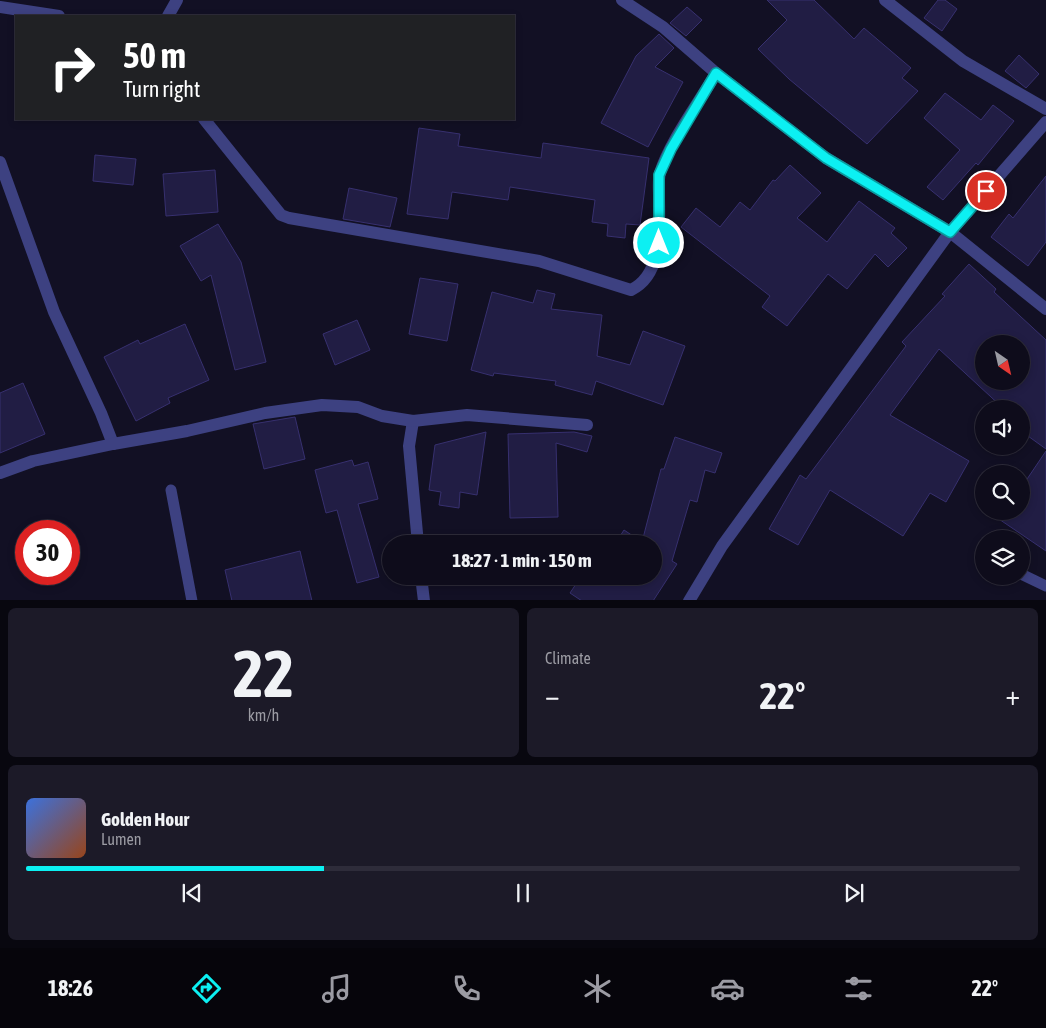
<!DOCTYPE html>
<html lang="en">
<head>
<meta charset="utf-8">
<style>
  :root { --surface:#0e0c1b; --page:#1c1a28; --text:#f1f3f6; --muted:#9b9ba3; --line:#2e2c3a; --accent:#0cf0f2 }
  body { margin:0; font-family:"Asap Condensed",sans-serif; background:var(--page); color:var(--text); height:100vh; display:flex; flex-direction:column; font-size:19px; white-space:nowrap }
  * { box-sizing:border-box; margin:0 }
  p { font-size:16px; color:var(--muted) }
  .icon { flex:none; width:28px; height:28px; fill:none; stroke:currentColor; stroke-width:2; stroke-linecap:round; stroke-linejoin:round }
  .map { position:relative; height:600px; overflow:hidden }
  .sheet { display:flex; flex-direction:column; gap:8px; padding:8px; background:#08070f; flex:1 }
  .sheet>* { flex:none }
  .guide { position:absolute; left:15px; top:15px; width:500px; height:105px; border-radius:0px; box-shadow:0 2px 8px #0003,0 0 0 1px var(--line); background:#202124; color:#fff; overflow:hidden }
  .needle { width:32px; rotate:146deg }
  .tools { position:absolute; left:975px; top:335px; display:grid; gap:10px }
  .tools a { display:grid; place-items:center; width:55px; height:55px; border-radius:50%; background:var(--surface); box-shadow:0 2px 8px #0003,0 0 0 1px var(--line); font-size:25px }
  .speed { position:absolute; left:15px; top:520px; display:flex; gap:10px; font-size:25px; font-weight:700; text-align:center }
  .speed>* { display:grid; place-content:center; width:65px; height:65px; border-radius:50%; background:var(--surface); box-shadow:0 2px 8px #0003,0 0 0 1px var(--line); line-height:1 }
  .speed .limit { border:8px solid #d22; background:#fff; color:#111 }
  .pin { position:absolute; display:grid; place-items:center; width:42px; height:42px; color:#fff; margin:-21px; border:2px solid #fff; border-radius:50%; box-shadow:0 1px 5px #0007 }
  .me { position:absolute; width:55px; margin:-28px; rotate:0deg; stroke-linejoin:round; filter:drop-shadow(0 0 4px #0008) }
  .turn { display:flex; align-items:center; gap:18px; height:105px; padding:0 25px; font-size:22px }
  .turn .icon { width:65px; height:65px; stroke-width:2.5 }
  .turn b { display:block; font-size:35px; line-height:42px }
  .big { font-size:38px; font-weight:700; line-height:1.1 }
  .sheet .card { flex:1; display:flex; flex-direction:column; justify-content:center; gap:8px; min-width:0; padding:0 18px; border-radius:8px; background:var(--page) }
  .sheet .dial { align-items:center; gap:0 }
  .dial b { font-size:65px; line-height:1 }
  .song { display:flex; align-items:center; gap:15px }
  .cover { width:60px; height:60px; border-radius:8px; background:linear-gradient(135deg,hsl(220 70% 55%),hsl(20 70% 35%)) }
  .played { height:5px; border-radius:2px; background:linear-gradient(90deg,var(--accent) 30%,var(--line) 30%) }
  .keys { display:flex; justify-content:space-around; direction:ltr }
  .heat { display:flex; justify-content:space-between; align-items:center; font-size:28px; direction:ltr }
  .sheet .tiles { flex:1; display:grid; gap:8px; grid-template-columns:1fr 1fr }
  .card:last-child { grid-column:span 2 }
  .trip { position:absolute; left:382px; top:535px; width:280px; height:50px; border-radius:25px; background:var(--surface); box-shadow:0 2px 8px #0003,0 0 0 1px var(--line); font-weight:700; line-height:50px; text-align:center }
  .menu { display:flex; height:80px; justify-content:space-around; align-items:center; background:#06050b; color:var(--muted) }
  .menu .icon { width:35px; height:35px }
  .menu .on { color:var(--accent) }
  .menu b { font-size:22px; color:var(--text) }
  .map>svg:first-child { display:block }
</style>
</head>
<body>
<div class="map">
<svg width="1046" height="601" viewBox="0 0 1046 601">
  <rect width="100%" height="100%" fill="#121024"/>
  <!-- building -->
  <g fill="#211d44" stroke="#37306f" fill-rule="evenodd">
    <polygon points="767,0 814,0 854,39 864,28 911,68 902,78 918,91 867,144 789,79 758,49 787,20"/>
    <polygon points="938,0 945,0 957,9 942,31 924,18"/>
    <polygon points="687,7 702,20 686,36 670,23"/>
    <polygon points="659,34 674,48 655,67 683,82 648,147 601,123 636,56"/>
    <polygon points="1019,55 1039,74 1026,88 1005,71"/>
    <polygon points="945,93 981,120 993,105 1014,121 978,165 976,163 943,200 927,187 960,150 924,118"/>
    <polygon points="419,128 460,134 458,146 541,158 543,143 649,158 640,225 626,224 625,238 607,236 608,224 592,222 595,200 510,187 508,200 452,192 448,219 407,214"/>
    <polygon points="95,155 136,159 133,185 93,181"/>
    <polygon points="790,165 821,193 797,218 827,242 859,201 895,228 891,233 907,248 888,267 875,254 847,289 828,274 787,326 762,307 770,296 681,227 696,208 720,227 740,202 750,210 773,180 775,181"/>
    <polygon points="215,170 218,212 166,216 163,174"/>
    <polygon points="1046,176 1046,242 1028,266 991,237 1009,214 1013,218"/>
    <polygon points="349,188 397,198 390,227 343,219"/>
    <polygon points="218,224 241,262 266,362 235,370 211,275 201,281 180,246"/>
    <path d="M969,264L996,289L994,292L1046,340V449L1021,431V409H1004L939,349L890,415L969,461L946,502L930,493L903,536L830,490L798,545L769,529L800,475L806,479L906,346L902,342L945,296L942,294ZM984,344H1021V381H984Z"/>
    <polygon points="420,278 458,284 447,341 409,334"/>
    <polygon points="537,290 555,294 551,309 602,315 597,356 630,365 643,331 685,346 663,405 596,381 592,395 555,385 556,381 494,373 493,376 471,370 492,292 533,303"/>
    <polygon points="357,320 370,350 335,365 323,334"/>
    <polygon points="185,324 209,380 168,398 170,403 136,421 104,357 138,340 140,344"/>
    <polygon points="23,383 45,434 0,453 0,393"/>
    <polygon points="295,417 305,459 264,469 253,424"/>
    <polygon points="486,432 477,495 460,492 459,508 439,505 441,492 429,490 435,445"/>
    <polygon points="574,432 592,436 587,452 556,443 558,517 510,518 508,434"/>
    <polygon points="675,437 722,453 715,473 705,470 697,502 690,500 672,561 677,564 653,601 582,601 570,593 580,578 577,576 654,576 654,544 615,544 624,530 642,542 661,469 664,469"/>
    <polygon points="1046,451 1046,551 987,511 1021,511 1021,488"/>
    <polygon points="352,460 354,466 368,462 378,499 358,504 379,577 357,583 337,510 326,513 315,470"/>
    <polygon points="300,551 312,601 232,601 225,570"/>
  </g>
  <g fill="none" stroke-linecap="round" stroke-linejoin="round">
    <!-- service -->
    <g stroke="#3d4181" stroke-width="11">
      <polyline points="171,490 192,601"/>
      <polyline points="1021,574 1046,586"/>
    </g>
    <!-- minor -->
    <g stroke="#3d4181" stroke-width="12">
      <polyline points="622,0 663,27 716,73 826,158 950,232 1046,309"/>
      <polyline points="885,0 963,61 1046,109"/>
      <polyline points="0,7 59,16"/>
      <polyline points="168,16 177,0"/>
      <path d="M204,119L281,215L289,218L539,261L631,290C664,274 659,227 659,196C659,189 658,180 660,173C670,141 699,103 716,73"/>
      <polyline points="0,162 54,312 101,413 113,444"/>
      <polyline points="413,421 409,446 418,544"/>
      <polyline points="0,473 33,461 113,444 187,431 265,413 322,405 358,407 382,416 413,421 467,415 587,425"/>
      <polyline points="421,576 424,601"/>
    </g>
    <!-- tertiary -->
    <polyline stroke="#3d4181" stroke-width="12" points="689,601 722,546 950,232 1046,122"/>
  </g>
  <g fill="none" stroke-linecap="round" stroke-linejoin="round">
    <!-- route casing -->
    <g stroke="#089c9d" stroke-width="12">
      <polyline id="route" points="659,243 659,175 671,149 716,73 826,158 950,232 986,191"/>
    </g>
    <!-- route -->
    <use href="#route" stroke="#0cf0f2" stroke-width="9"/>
  </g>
</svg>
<div class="tools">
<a><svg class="needle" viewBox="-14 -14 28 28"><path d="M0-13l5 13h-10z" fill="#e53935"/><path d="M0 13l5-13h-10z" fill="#9b9ba3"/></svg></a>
<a><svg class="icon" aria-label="sound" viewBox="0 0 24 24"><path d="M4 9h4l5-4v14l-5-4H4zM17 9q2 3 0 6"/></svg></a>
<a><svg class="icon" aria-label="search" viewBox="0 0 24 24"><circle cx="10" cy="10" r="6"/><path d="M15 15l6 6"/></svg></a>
<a><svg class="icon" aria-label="layers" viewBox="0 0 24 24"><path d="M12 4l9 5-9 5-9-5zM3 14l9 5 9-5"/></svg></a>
</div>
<div class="speed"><div class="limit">30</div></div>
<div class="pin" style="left:986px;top:191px;background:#d93025"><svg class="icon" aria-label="arrive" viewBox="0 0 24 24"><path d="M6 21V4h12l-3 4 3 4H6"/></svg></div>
<svg class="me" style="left:659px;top:243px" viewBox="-20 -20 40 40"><circle r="17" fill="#0cf0f2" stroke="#fff" stroke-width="3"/><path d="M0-11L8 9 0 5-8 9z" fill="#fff"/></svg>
<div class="trip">18:27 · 1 min · 150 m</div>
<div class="guide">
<div class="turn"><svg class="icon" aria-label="right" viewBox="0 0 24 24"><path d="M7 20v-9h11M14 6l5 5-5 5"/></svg><div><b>50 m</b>Turn right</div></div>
</div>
</div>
<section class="sheet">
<div class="tiles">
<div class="card dial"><b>22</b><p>km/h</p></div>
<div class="card"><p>Climate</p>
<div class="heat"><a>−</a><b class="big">22°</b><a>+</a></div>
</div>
<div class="card">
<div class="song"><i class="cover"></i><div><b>Golden Hour</b><p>Lumen</p></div></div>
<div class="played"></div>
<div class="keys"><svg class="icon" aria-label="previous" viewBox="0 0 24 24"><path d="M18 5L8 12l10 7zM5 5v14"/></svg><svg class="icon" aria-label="pause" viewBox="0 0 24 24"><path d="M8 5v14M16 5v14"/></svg><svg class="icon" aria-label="next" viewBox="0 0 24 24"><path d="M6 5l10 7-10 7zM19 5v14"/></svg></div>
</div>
</div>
</section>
<nav class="menu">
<b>18:26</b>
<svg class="icon on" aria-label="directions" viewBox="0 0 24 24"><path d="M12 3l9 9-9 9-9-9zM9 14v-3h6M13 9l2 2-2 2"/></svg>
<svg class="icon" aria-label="music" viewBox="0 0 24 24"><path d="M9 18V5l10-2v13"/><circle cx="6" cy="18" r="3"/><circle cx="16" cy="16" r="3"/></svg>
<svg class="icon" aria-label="phone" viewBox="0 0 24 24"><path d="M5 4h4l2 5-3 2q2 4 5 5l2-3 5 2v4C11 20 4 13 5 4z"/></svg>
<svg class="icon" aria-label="climate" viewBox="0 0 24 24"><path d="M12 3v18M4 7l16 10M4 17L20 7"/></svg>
<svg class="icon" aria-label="car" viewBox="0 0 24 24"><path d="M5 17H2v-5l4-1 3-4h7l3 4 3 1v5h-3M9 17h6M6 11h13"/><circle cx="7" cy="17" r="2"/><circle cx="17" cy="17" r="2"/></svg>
<svg class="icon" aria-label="filters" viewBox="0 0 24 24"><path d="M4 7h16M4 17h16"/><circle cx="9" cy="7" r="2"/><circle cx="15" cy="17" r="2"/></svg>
<b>22°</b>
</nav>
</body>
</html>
